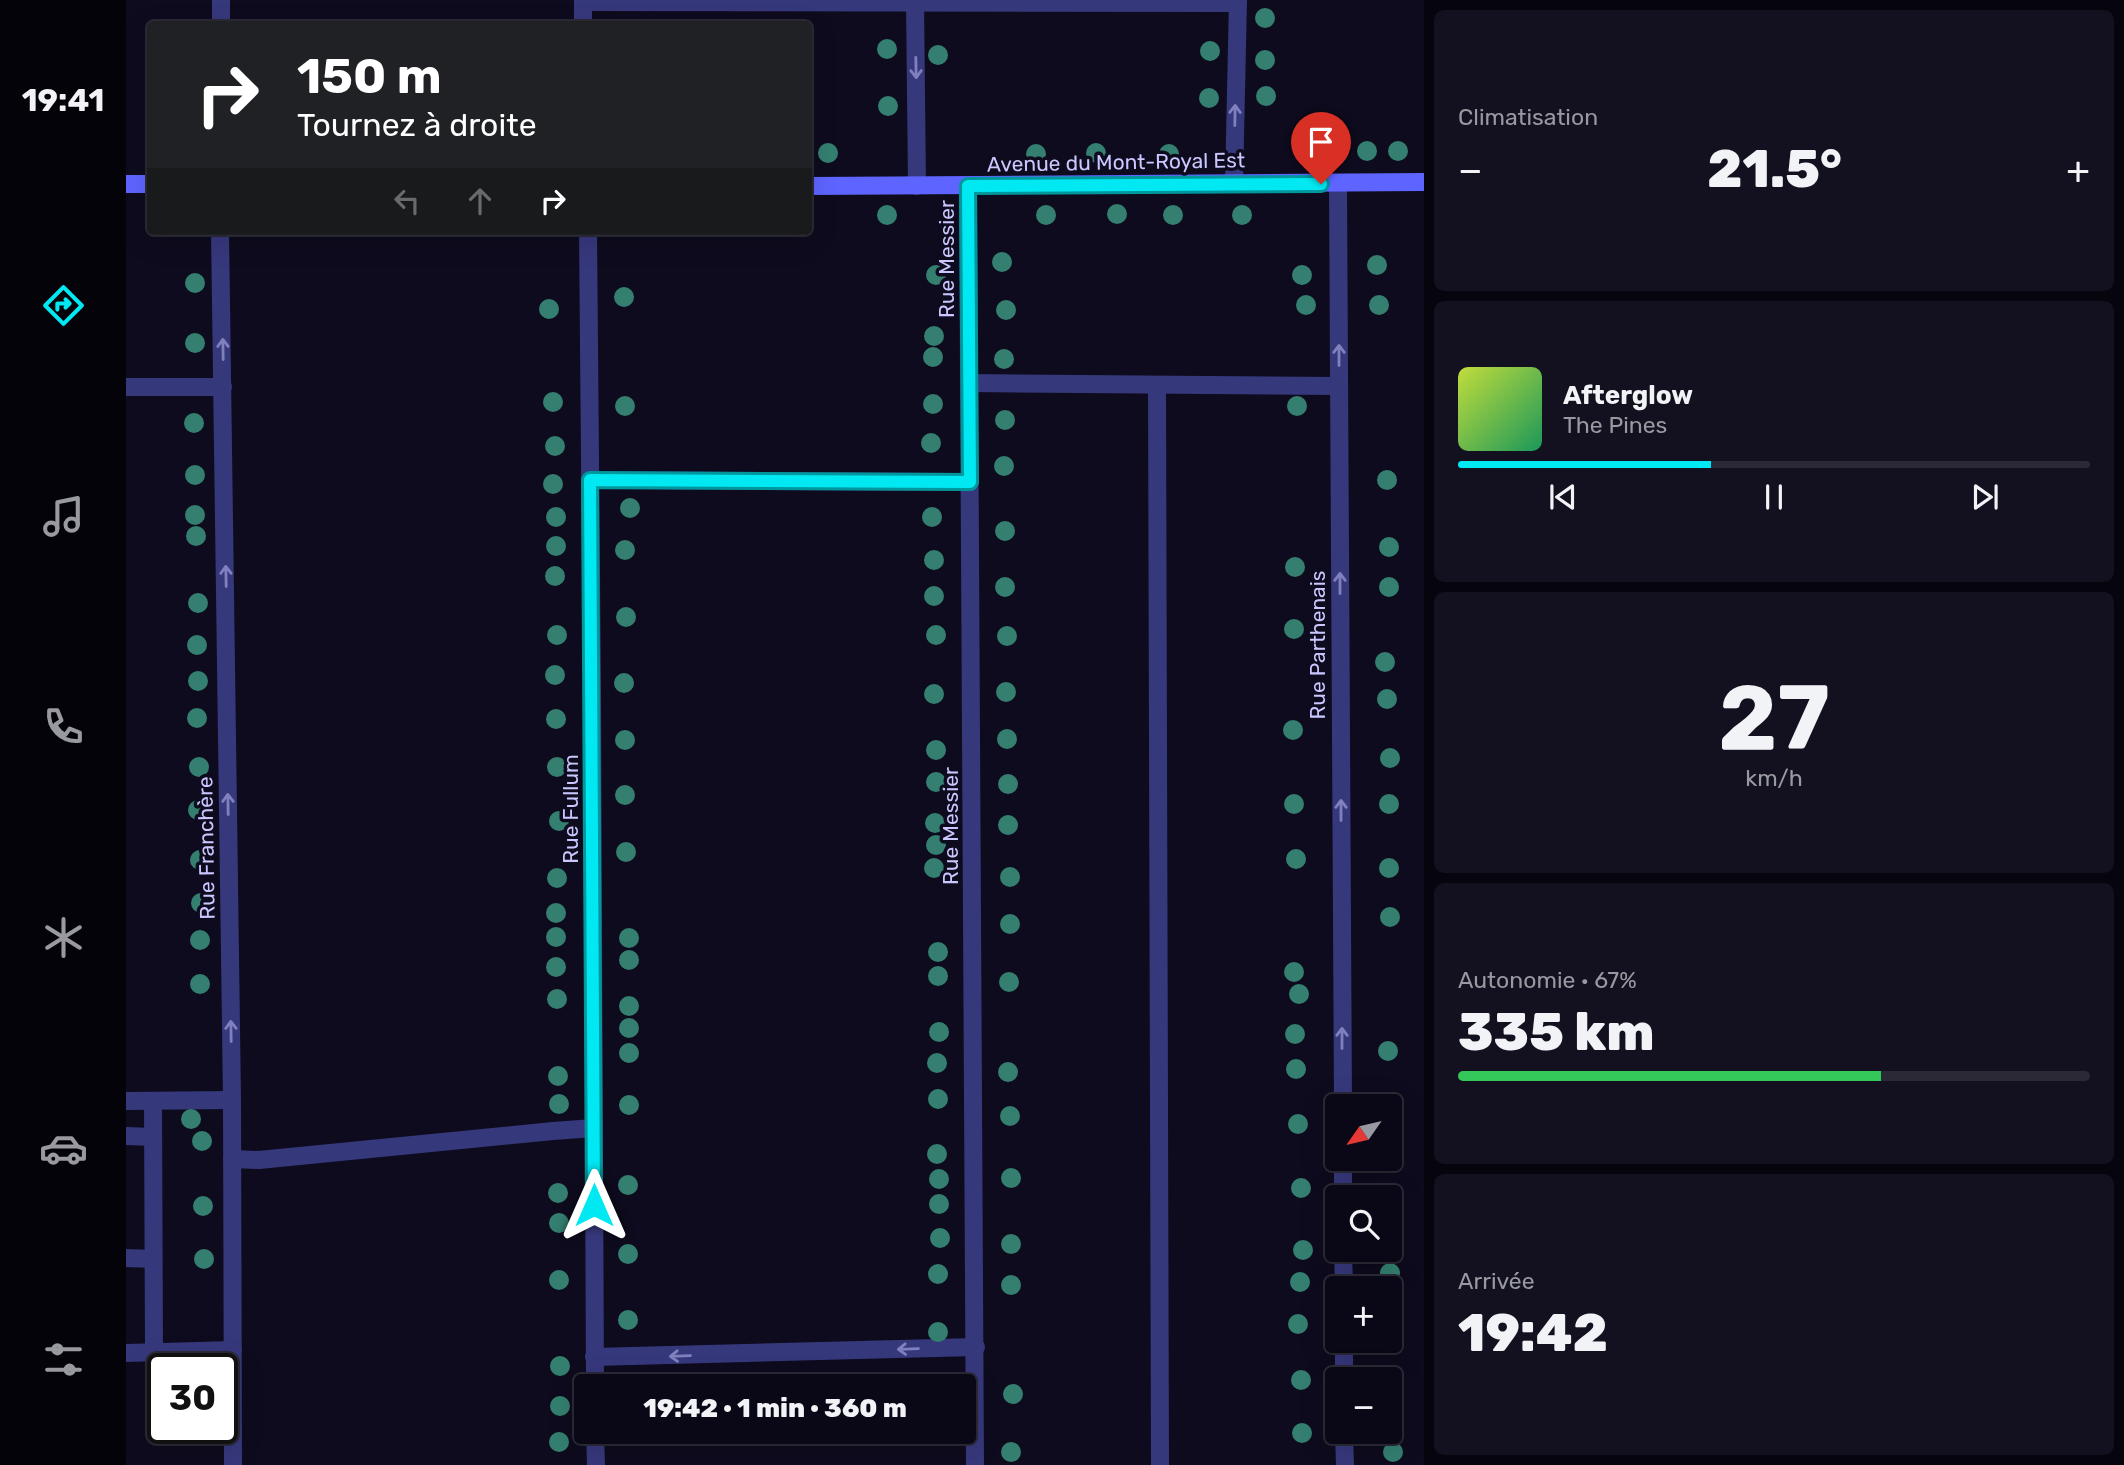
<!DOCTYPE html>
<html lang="fr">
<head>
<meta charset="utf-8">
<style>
  :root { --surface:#0a0816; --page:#13111f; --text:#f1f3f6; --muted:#999aa1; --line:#2a2935; --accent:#00e8f2 }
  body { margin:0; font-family:Rubik,sans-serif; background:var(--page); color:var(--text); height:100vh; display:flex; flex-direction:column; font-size:26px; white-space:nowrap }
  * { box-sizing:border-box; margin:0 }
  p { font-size:23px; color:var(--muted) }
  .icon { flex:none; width:38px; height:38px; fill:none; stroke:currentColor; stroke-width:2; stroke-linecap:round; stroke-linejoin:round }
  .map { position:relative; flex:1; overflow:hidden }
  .drawer { display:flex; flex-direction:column; gap:10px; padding:10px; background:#06040c; width:700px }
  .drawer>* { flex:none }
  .hud { position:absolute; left:21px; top:21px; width:665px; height:214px; border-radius:7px; box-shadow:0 7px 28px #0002,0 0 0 2px var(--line); background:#202124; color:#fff; overflow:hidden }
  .needle { width:46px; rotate:236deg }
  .tools { position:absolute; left:1199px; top:1094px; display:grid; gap:14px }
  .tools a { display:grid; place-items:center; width:77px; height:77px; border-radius:7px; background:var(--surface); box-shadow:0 7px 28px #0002,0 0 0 2px var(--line); font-size:35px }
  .speed { position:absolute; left:21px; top:1353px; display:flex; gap:14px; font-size:35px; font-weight:700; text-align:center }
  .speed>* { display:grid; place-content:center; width:91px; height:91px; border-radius:50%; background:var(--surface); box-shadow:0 7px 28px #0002,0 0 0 2px var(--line); line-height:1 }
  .speed .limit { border:4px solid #111; border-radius:10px; background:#fff; color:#111 }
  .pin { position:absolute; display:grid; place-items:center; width:60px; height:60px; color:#fff; margin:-72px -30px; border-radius:50% 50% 50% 0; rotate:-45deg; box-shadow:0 0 7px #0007 }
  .pin .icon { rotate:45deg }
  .me { position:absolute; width:77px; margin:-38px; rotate:0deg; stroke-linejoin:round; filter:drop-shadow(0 0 5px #0008) }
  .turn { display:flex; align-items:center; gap:24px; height:147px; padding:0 35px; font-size:32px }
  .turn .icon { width:91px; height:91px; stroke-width:2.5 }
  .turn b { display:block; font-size:49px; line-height:60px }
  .lanes { display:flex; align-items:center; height:66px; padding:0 35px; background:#0003; justify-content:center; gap:35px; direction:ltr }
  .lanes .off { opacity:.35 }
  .big { font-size:52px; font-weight:800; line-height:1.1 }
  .drawer .widget { flex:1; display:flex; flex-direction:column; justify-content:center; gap:10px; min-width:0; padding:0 24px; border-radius:10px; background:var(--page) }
  .drawer .dial { align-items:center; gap:0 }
  .dial b { font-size:91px; line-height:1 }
  .song { display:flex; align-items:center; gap:21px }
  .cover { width:84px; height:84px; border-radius:10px; background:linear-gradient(135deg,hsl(70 70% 55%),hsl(150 70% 35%)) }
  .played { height:7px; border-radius:4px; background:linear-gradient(90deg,var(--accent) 40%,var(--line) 40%) }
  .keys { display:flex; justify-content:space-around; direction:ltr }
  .heat { display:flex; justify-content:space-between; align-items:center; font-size:38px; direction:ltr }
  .charge { height:10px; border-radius:5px; background:linear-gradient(90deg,#34c759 67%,var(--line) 0) }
  .trip { position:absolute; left:448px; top:1374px; width:402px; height:70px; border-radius:7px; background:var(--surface); box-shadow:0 7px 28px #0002,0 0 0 2px var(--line); font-weight:800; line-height:70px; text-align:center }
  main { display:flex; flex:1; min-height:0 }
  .dock { display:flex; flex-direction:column; width:126px; justify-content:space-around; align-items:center; background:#040309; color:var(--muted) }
  .dock .icon { width:49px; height:49px }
  .dock .current { color:var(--accent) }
  .dock b { font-size:32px; color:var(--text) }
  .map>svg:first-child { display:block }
</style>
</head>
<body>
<main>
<nav class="dock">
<b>19:41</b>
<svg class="icon current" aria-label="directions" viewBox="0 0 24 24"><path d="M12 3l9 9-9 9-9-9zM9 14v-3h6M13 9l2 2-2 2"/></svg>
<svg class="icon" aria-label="music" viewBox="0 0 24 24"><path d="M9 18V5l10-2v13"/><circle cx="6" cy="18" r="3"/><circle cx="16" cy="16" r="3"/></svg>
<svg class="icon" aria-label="phone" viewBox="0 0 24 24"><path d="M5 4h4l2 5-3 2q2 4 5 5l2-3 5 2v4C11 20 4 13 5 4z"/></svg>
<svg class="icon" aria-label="climate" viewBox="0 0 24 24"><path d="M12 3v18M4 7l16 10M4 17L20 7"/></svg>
<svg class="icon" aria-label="car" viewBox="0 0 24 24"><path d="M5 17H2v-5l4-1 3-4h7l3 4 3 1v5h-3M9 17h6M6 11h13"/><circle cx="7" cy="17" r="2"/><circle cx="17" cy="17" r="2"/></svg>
<svg class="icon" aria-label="filters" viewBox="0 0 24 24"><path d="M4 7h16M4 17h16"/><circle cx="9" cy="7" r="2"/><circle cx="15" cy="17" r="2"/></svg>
</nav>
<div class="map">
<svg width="1298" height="1465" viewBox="0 0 1298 1465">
  <rect width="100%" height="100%" fill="#0d0b1d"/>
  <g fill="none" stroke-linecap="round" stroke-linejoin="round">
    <!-- service -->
    <g stroke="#36387c" stroke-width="18">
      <polyline points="457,2 1112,3"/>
      <polyline points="843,383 1213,386"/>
      <polyline points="1031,385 1034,1465"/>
      <polyline points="0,387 97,387"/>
      <polyline points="464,480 844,482"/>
      <polyline points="27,1101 28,1352"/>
      <polyline points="0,1136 27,1137"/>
      <polyline points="106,1159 133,1160 427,1131 468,1128"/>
      <polyline points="0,1258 27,1259"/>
      <polyline points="0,1353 107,1350"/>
      <polyline points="468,1357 850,1347"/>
    </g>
    <!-- minor -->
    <g stroke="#36387c" stroke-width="18">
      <polyline points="457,0 457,24"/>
      <polyline points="789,0 791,186"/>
      <polyline points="95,24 95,0"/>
      <polyline points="1108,183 1112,0"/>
      <polyline points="1212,184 1217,1106"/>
      <polyline points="842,186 849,1465"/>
      <polyline points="94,231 106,1100 107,1465"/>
      <polyline points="462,231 466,686 469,1386"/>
      <polyline points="0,1101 106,1100"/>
      <polyline points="1217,1158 1217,1197"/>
      <polyline points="1217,1250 1218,1288"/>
      <polyline points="1218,1340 1218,1379"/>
      <polyline points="469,1432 470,1465"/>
      <polyline points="1218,1432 1219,1465"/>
    </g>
    <!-- secondary -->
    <g stroke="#5e64ff" stroke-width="18">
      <polyline points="0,184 24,184"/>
      <polyline points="682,186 1298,182"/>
    </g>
  </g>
  <!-- trees -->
  <g fill="#347f70">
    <circle cx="1139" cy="18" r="10"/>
    <circle cx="761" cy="49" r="10"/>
    <circle cx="1084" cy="51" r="10"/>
    <circle cx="812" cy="55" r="10"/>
    <circle cx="1139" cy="60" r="10"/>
    <circle cx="1140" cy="96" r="10"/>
    <circle cx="1083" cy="98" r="10"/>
    <circle cx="762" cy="106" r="10"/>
    <circle cx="1241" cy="151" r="10"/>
    <circle cx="1272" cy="151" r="10"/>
    <circle cx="702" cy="153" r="10"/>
    <circle cx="970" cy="153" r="10"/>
    <circle cx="910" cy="154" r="10"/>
    <circle cx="1043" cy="154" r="10"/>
    <circle cx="991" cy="214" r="10"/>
    <circle cx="761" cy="215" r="10"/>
    <circle cx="920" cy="215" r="10"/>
    <circle cx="1047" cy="215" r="10"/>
    <circle cx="1116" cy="215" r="10"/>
    <circle cx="876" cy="262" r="10"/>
    <circle cx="1251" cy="265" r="10"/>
    <circle cx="810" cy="275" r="10"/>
    <circle cx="1176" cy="275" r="10"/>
    <circle cx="69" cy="283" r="10"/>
    <circle cx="498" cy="297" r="10"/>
    <circle cx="1180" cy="305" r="10"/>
    <circle cx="1253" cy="305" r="10"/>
    <circle cx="423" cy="309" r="10"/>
    <circle cx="880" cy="310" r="10"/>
    <circle cx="808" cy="336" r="10"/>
    <circle cx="69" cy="343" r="10"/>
    <circle cx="807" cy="357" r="10"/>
    <circle cx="878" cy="359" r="10"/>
    <circle cx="427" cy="402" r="10"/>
    <circle cx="807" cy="404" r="10"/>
    <circle cx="499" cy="406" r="10"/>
    <circle cx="1171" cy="406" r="10"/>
    <circle cx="879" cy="420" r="10"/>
    <circle cx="68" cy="423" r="10"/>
    <circle cx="805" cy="443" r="10"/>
    <circle cx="429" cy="446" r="10"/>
    <circle cx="878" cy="466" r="10"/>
    <circle cx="69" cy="475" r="10"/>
    <circle cx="1261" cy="480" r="10"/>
    <circle cx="427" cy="484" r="10"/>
    <circle cx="504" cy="508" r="10"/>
    <circle cx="69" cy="515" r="10"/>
    <circle cx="430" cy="517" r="10"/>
    <circle cx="806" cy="517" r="10"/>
    <circle cx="879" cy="531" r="10"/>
    <circle cx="70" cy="536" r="10"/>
    <circle cx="430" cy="546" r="10"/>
    <circle cx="1263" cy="547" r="10"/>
    <circle cx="499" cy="550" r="10"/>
    <circle cx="808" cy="560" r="10"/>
    <circle cx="1169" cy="567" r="10"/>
    <circle cx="429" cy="576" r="10"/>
    <circle cx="879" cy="587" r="10"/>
    <circle cx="1263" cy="587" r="10"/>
    <circle cx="808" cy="596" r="10"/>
    <circle cx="72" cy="603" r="10"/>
    <circle cx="500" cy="617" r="10"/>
    <circle cx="1168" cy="629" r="10"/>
    <circle cx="431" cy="635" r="10"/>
    <circle cx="810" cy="635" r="10"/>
    <circle cx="881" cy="636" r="10"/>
    <circle cx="71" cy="645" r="10"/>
    <circle cx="1259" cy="662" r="10"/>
    <circle cx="429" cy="675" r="10"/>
    <circle cx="72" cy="681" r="10"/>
    <circle cx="498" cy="683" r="10"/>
    <circle cx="880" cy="692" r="10"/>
    <circle cx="808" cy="694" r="10"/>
    <circle cx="1261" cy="699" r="10"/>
    <circle cx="71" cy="718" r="10"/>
    <circle cx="430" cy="719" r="10"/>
    <circle cx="1167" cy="730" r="10"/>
    <circle cx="881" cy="739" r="10"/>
    <circle cx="499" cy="740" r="10"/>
    <circle cx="810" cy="750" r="10"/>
    <circle cx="1264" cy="758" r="10"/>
    <circle cx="73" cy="767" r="10"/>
    <circle cx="431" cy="767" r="10"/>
    <circle cx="810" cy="782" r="10"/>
    <circle cx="882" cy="784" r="10"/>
    <circle cx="499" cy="795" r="10"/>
    <circle cx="1168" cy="804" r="10"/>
    <circle cx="1263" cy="804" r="10"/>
    <circle cx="72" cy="810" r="10"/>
    <circle cx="433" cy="821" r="10"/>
    <circle cx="809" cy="823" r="10"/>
    <circle cx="882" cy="825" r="10"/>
    <circle cx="810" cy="845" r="10"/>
    <circle cx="500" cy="852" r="10"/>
    <circle cx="1170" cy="859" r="10"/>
    <circle cx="74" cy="860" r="10"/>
    <circle cx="808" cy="868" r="10"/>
    <circle cx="1263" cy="868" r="10"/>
    <circle cx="884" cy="877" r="10"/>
    <circle cx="431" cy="878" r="10"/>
    <circle cx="75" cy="903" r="10"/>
    <circle cx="430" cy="913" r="10"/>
    <circle cx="1264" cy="917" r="10"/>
    <circle cx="884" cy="924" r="10"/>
    <circle cx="430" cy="937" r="10"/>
    <circle cx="503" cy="938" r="10"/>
    <circle cx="74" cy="940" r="10"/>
    <circle cx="812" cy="952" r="10"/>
    <circle cx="503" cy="960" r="10"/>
    <circle cx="430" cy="967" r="10"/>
    <circle cx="1168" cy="972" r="10"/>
    <circle cx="812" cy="976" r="10"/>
    <circle cx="883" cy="982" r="10"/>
    <circle cx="74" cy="984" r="10"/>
    <circle cx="1173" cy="994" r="10"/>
    <circle cx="431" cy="999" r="10"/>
    <circle cx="503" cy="1006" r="10"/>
    <circle cx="503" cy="1028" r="10"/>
    <circle cx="813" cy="1032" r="10"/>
    <circle cx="1169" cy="1034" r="10"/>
    <circle cx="1262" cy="1051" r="10"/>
    <circle cx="503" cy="1053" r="10"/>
    <circle cx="811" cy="1063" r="10"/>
    <circle cx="1170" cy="1069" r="10"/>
    <circle cx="882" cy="1072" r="10"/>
    <circle cx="432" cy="1076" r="10"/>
    <circle cx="812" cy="1099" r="10"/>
    <circle cx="433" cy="1104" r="10"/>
    <circle cx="503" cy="1105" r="10"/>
    <circle cx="884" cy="1116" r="10"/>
    <circle cx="65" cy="1119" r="10"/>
    <circle cx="1172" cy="1124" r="10"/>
    <circle cx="76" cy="1141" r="10"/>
    <circle cx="811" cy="1154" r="10"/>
    <circle cx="885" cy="1178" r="10"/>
    <circle cx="813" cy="1179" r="10"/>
    <circle cx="502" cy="1185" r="10"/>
    <circle cx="1175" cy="1188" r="10"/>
    <circle cx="432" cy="1193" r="10"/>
    <circle cx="813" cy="1204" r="10"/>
    <circle cx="77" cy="1206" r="10"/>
    <circle cx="433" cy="1223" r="10"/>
    <circle cx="814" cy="1238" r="10"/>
    <circle cx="885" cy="1244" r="10"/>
    <circle cx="1177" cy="1250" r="10"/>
    <circle cx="502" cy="1254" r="10"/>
    <circle cx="78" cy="1259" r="10"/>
    <circle cx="1264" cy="1273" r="10"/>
    <circle cx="812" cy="1274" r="10"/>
    <circle cx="433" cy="1280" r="10"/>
    <circle cx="1174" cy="1282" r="10"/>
    <circle cx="885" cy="1285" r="10"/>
    <circle cx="502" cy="1320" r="10"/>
    <circle cx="1172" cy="1324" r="10"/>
    <circle cx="812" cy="1332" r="10"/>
    <circle cx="434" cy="1366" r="10"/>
    <circle cx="1175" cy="1380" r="10"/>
    <circle cx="887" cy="1394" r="10"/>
    <circle cx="434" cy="1406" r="10"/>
    <circle cx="1176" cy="1433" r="10"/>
    <circle cx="433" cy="1442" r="10"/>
    <circle cx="885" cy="1452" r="10"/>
    <circle cx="1267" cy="1452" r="10"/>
  </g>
  <!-- one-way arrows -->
  <defs><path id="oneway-shaft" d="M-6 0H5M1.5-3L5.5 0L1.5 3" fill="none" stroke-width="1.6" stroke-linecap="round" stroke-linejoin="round" transform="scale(1.75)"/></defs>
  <g stroke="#8080be">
    <use href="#oneway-shaft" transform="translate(790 68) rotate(89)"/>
    <use href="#oneway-shaft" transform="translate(1109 115) rotate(-89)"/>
    <use href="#oneway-shaft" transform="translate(97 349) rotate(-91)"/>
    <use href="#oneway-shaft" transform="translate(1213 355) rotate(-90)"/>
    <use href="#oneway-shaft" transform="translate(100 576) rotate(-91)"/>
    <use href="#oneway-shaft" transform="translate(1214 583) rotate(-90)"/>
    <use href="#oneway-shaft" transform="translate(102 804) rotate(-91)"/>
    <use href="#oneway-shaft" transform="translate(1215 810) rotate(-90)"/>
    <use href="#oneway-shaft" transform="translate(105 1031) rotate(-91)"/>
    <use href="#oneway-shaft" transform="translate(1216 1038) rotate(-90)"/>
    <use href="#oneway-shaft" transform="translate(782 1349) rotate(178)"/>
    <use href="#oneway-shaft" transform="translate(554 1356) rotate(178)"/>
  </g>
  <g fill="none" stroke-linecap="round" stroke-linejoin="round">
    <!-- route casing -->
    <g stroke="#00979d" stroke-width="18">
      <polyline id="route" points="468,1205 464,480 844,482 842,186 1195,184"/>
    </g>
    <!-- route -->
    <use href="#route" stroke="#00e8f2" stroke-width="12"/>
  </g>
  <g text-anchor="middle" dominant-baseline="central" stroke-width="7" stroke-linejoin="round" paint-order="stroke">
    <!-- street labels -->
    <g font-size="21" fill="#cac7ff" stroke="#0d0b1d">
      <text transform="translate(990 162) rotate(-1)">Avenue du Mont-Royal Est</text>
      <text transform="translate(820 259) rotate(-90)">Rue Messier</text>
      <text transform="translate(1191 645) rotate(-90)">Rue Parthenais</text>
      <text transform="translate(444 809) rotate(-90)">Rue Fullum</text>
      <text transform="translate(824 826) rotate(-90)">Rue Messier</text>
      <text transform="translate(80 848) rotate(-91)">Rue Franchère</text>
    </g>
  </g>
</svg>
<div class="tools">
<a><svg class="needle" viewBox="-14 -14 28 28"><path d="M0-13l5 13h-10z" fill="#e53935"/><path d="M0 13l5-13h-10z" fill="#999aa1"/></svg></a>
<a><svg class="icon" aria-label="search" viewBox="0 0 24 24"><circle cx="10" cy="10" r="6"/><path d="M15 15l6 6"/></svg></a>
<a>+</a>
<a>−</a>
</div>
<div class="speed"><div class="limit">30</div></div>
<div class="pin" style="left:1195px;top:184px;background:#d93025"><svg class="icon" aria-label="arrive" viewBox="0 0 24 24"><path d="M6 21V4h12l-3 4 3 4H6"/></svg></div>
<svg class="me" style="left:468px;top:1205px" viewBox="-20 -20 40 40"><path d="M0-17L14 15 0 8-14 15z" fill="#00e8f2" stroke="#fff" stroke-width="4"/></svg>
<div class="trip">19:42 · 1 min · 360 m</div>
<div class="hud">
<div class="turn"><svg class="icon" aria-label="right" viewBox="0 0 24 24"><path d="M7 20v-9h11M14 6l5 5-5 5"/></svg><div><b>150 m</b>Tournez à droite</div></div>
<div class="lanes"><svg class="icon off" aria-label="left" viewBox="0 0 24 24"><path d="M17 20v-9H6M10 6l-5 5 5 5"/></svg><svg class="icon off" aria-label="ahead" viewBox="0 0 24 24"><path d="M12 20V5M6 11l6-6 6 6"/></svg><svg class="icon" aria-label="right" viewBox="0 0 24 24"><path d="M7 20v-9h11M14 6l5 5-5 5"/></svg></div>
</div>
</div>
<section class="drawer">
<div class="widget"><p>Climatisation</p>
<div class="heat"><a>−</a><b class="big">21.5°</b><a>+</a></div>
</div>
<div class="widget">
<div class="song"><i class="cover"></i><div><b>Afterglow</b><p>The Pines</p></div></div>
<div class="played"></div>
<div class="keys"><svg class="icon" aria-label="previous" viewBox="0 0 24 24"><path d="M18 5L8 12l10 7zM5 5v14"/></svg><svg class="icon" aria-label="pause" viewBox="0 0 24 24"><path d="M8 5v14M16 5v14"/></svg><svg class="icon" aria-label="next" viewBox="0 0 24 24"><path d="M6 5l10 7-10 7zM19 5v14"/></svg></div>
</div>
<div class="widget dial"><b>27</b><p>km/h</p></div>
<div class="widget"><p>Autonomie · 67%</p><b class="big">335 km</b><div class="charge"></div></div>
<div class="widget"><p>Arrivée</p><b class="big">19:42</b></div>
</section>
</main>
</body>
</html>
